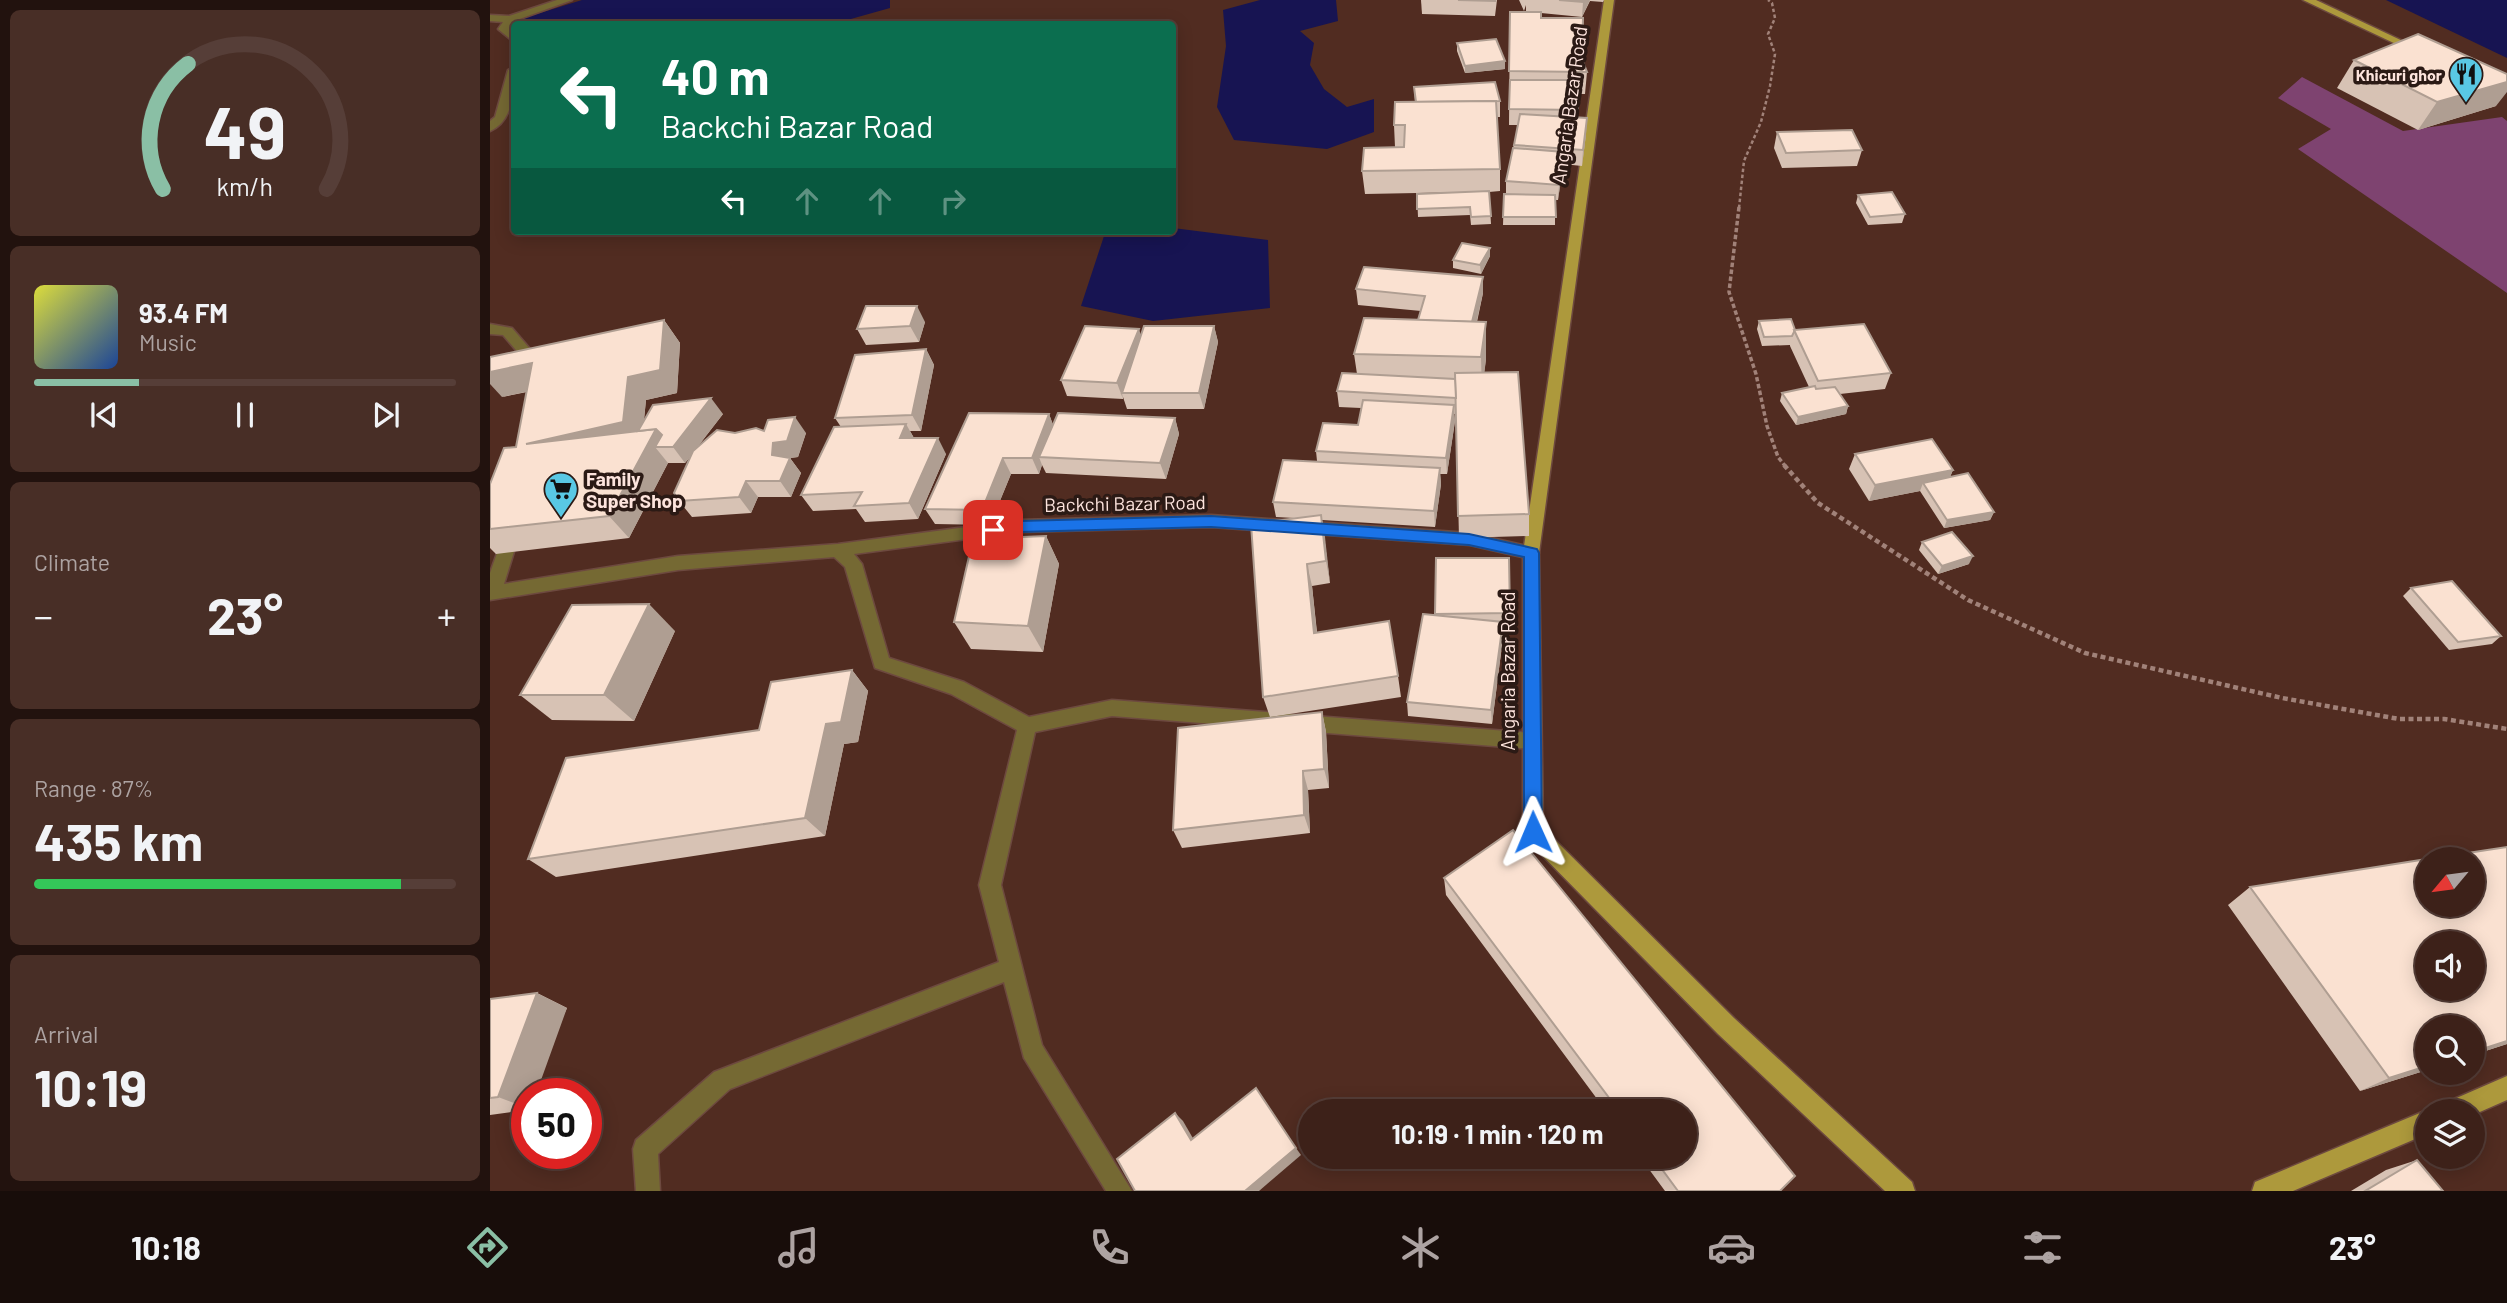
<!DOCTYPE html>
<html lang="en">
<head>
<meta charset="utf-8">
<style>
  :root { --surface:#3d2119; --page:#482e26; --text:#f1f3f6; --muted:#ada3a2; --line:#563e38; --accent:#8abfa5 }
  body { margin:0; font-family:Barlow,sans-serif; background:var(--page); color:var(--text); height:100vh; display:flex; flex-direction:column; font-size:26px; white-space:nowrap }
  * { box-sizing:border-box; margin:0 }
  p { font-size:23px; color:var(--muted) }
  .icon { flex:none; width:38px; height:38px; fill:none; stroke:currentColor; stroke-width:2; stroke-linecap:round; stroke-linejoin:round }
  .map { position:relative; flex:1; overflow:hidden }
  .details { display:flex; flex-direction:column; gap:10px; padding:10px; background:#22120e; width:490px }
  .details>* { flex:none }
  .guide { position:absolute; left:21px; top:21px; width:665px; height:214px; border-radius:7px; box-shadow:0 4px 18px #0003,0 0 0 2px var(--line); background:#0b6e4f; color:#fff; overflow:hidden }
  .needle { width:46px; rotate:241deg }
  .buttons { position:absolute; left:1925px; top:847px; display:grid; gap:14px }
  .buttons a { display:grid; place-items:center; width:70px; height:70px; border-radius:50%; background:var(--surface); box-shadow:0 4px 18px #0003,0 0 0 2px var(--line); font-size:35px }
  .speed { position:absolute; left:21px; top:1078px; display:flex; gap:14px; font-size:35px; font-weight:700; text-align:center }
  .speed>* { display:grid; place-content:center; width:91px; height:91px; border-radius:50%; background:var(--surface); box-shadow:0 4px 18px #0003,0 0 0 2px var(--line); line-height:1 }
  .speed .limit { border:10px solid #d22; background:#fff; color:#111 }
  .pin { position:absolute; display:grid; place-items:center; width:60px; height:60px; color:#fff; margin:-30px; border-radius:14px; box-shadow:0 4px 10px #0006 }
  .me { position:absolute; width:77px; margin:-38px; rotate:359deg; stroke-linejoin:round; filter:drop-shadow(0 0 5px #0008) }
  .turn { display:flex; align-items:center; gap:24px; height:147px; padding:0 35px; font-size:32px }
  .turn .icon { width:91px; height:91px; stroke-width:2.5 }
  .turn b { display:block; font-size:49px; line-height:60px }
  .lanes { display:flex; align-items:center; height:66px; padding:0 35px; background:#0003; justify-content:center; gap:35px; direction:ltr }
  .lanes .off { opacity:.35 }
  .big { font-size:52px; font-weight:700; line-height:1.1 }
  .details .tile { flex:1; display:flex; flex-direction:column; justify-content:center; gap:10px; min-width:0; padding:0 24px; border-radius:10px; background:var(--page) }
  .details .dial { align-items:center; gap:0 }
  .dial svg { height:182px; overflow:visible; fill:none; stroke:var(--line); stroke-width:7; stroke-linecap:round; text-anchor:middle }
  .dial text { fill:var(--text); stroke:none }
  .song { display:flex; align-items:center; gap:21px }
  .cover { width:84px; height:84px; border-radius:10px; background:linear-gradient(135deg,hsl(60 70% 55%),hsl(220 70% 35%)) }
  .played { height:7px; border-radius:4px; background:linear-gradient(90deg,var(--accent) 25%,var(--line) 25%) }
  .keys { display:flex; justify-content:space-around; direction:ltr }
  .heat { display:flex; justify-content:space-between; align-items:center; font-size:38px; direction:ltr }
  .charge { height:10px; border-radius:5px; background:linear-gradient(90deg,#34c759 87%,var(--line) 0) }
  .trip { position:absolute; left:808px; top:1099px; width:399px; height:70px; border-radius:35px; background:var(--surface); box-shadow:0 4px 18px #0003,0 0 0 2px var(--line); font-weight:700; line-height:70px; text-align:center }
  .tabs { display:flex; height:112px; justify-content:space-around; align-items:center; background:#180d0a; color:var(--muted) }
  .tabs .icon { width:49px; height:49px }
  .tabs .active { color:var(--accent) }
  .tabs b { font-size:32px; color:var(--text) }
  main { display:flex; flex:1; min-height:0 }
  .map>svg:first-child { display:block }
</style>
</head>
<body>
<main>
<section class="details">
<div class="tile dial"><svg viewBox="0 0 100 80">
<path d="M14 69A42 42 0 1 1 86 69"/>
<path d="M14 69A42 42 0 0 1 25 14" stroke="#8abfa5"/>
<text x="50" y="56" font-size="32" font-weight="700">49</text>
<text x="50" y="72" font-size="11">km/h</text>
</svg></div>
<div class="tile">
<div class="song"><i class="cover"></i><div><b>93.4 FM</b><p>Music</p></div></div>
<div class="played"></div>
<div class="keys"><svg class="icon" aria-label="previous" viewBox="0 0 24 24"><path d="M18 5L8 12l10 7zM5 5v14"/></svg><svg class="icon" aria-label="pause" viewBox="0 0 24 24"><path d="M8 5v14M16 5v14"/></svg><svg class="icon" aria-label="next" viewBox="0 0 24 24"><path d="M6 5l10 7-10 7zM19 5v14"/></svg></div>
</div>
<div class="tile"><p>Climate</p>
<div class="heat"><a>−</a><b class="big">23°</b><a>+</a></div>
</div>
<div class="tile"><p>Range · 87%</p><b class="big">435 km</b><div class="charge"></div></div>
<div class="tile"><p>Arrival</p><b class="big">10:19</b></div>
</section>
<div class="map">
<svg width="2017" height="1191" viewBox="0 0 2017 1191">
  <rect width="100%" height="100%" fill="#512c21"/>
  <!-- green -->
  <polygon fill="#7e4370" points="1812,77 1913,131 2012,117 2017,121 2017,293 1808,149 1841,129 1788,98"/>
  <!-- water -->
  <g fill="#171452">
    <polygon points="92,0 400,0 400,8 343,24 35,24 34,18"/>
    <polygon points="770,0 846,0 848,21 810,31 824,43 820,65 834,89 857,107 884,99 884,132 837,149 744,140 727,107 736,46 733,10"/>
    <polygon points="1895,0 2017,0 2017,58 1896,0"/>
    <polygon points="683,228 778,240 780,308 663,321 591,306 614,236 682,231"/>
  </g>
  <g fill="none" stroke-linecap="round" stroke-linejoin="round">
    <!-- minor casing -->
    <g stroke="#6d493f" stroke-width="3">
      <g id="minor">
        <polygon points="67,0 82,0 24,21 19,28 24,34 24,42 8,29 13,22 0,21 0,15 19,16"/>
        <path d="M24,67C26,87 23,122 0,131V121L5,117L18,70Z"/>
        <polygon points="0,324 22,328 53,364 55,367 53,370 43,370 13,335 0,334"/>
        <polygon points="721,515 980,533 1041,547 1047,548 1049,553 1047,558 1041,559 980,545 721,527 529,532 364,554 372,564 399,658 474,682 539,717 622,700 1041,733 1048,735 1051,741 1048,747 1041,749 622,716 545,732 511,885 552,1045 642,1191 616,1191 534,1058 514,982 240,1089 168,1154 170,1191 146,1191 143,1149 146,1140 224,1072 509,962 489,885 527,730 461,694 385,668 355,567 344,557 188,570 0,600 0,573 17,525 29,525 31,529 14,584 188,556 348,544 529,520"/>
      </g>
    </g>
    <!-- major casing -->
    <g stroke="#6d493f" stroke-width="3">
      <g id="major">
        <polygon points="1114,0 1124,0 1049,553 1053,828 1244,1018 1422,1182 1425,1191 1395,1191 1228,1034 1036,839 1033,832 1033,553"/>
        <polygon points="1813,0 1826,0 1936,52 1927,54"/>
        <polygon points="2017,1076 2017,1100 1983,1115 1983,1111 1951,1111 1955,1103"/>
        <polygon points="1937,1110 1940,1111 1937,1111 1937,1134 1803,1191 1762,1191 1765,1182"/>
      </g>
    </g>
    <!-- path-far2 -->
    <polyline stroke="#a18279" stroke-width="2.5" stroke-dasharray="3.5 2.5" stroke-linecap="butt" points="1249,208 1254,161 1271,122 1280,86 1285,54 1278,34 1285,18 1282,3 1278,0"/>
    <!-- path-far1 -->
    <polyline stroke="#a18279" stroke-width="3.5" stroke-dasharray="4.5 2.5" stroke-linecap="butt" points="1249,207 1239,292 1266,374 1277,426 1288,457 1296,467"/>
    <!-- path -->
    <polyline stroke="#a18279" stroke-width="4.5" stroke-dasharray="5 3.5" stroke-linecap="butt" points="1294,465 1328,503 1478,600 1595,653 1792,698 1909,719 1954,719 2017,729"/>
    <!-- minor -->
    <use href="#minor" fill="#756933" fill-rule="evenodd"/>
    <!-- major -->
    <use href="#major" fill="#ad993c" fill-rule="evenodd"/>
  </g>
  <!-- wall -->
  <g fill="#d7c2b4">
    <polygon points="931,0 1007,0 1005,16 932,14"/>
    <polygon points="1029,0 1114,0 1113,2 1100,1 1092,17 1051,13 1051,18 1092,59 1097,72 1095,94 1087,94 1087,118 1096,134 1092,166 1073,164 1068,200 1065,200 1065,225 1013,225 1014,194 1016,194 1016,181 1028,125 1019,125 1020,12 1036,12 1036,5 1034,11"/>
    <polygon points="967,43 1015,69 975,73 967,51"/>
    <polygon points="1864,60 2006,106 1928,130 1847,88"/>
    <polygon points="924,87 1010,101 1010,117 1007,117 1010,169 1010,191 999,192 1001,224 981,225 980,215 928,217 927,194 979,192 875,194 872,171 905,147 904,125 925,102"/>
    <polygon points="1287,132 1372,150 1367,166 1292,168 1284,148"/>
    <polygon points="1368,195 1415,214 1412,223 1378,225 1366,203"/>
    <polygon points="1000,248 1000,256 991,274 963,268 963,260"/>
    <polygon points="866,289 993,293 987,322 996,322 996,359 994,373 1039,514 1039,536 969,538 966,414 964,414 965,421 957,474 950,474 951,484 945,527 832,520 840,583 822,586 827,632 908,676 911,697 780,717 773,697 804,518 786,517 783,502 827,461 826,451 868,425 871,408 849,407 847,391 867,374 864,354 928,320 931,311 868,305"/>
    <polygon points="174,320 190,343 187,393 156,400 154,420 233,414 209,445 245,433 274,431 316,433 308,457 300,458 311,473 301,497 268,497 261,513 202,517 189,501 200,457 195,463 178,463 139,538 6,554 0,548 0,484 26,447 37,392 12,397"/>
    <polygon points="1269,321 1305,330 1401,373 1395,389 1350,394 1358,406 1356,414 1306,425 1290,401 1292,393 1319,387 1300,346 1300,345 1272,346 1267,329"/>
    <polygon points="435,322 429,342 376,345 367,329"/>
    <polygon points="724,326 728,342 714,409 637,409 633,397 633,399 577,396 571,380 651,334"/>
    <polygon points="436,349 444,365 431,431 420,431 424,438 456,454 428,519 375,522 366,509 323,511 311,495 351,427 345,418"/>
    <polygon points="559,414 563,425 685,418 689,434 676,479 556,473 552,465 549,474 521,474 500,525 445,524 435,509"/>
    <polygon points="1365,454 1463,470 1460,477 1504,512 1500,520 1454,528 1430,491 1379,501 1359,469"/>
    <polygon points="556,536 569,564 553,652 481,649 464,622"/>
    <polygon points="1432,542 1479,564 1448,574 1429,550"/>
    <polygon points="946,558 1020,613 1020,628 1013,628 1013,637 1002,724 918,716 917,702 945,615"/>
    <polygon points="1921,588 2011,636 2002,644 1959,650 1913,596"/>
    <polygon points="185,631 144,721 62,720 30,695"/>
    <polygon points="362,670 378,691 368,742 354,744 335,836 66,877 38,859 269,730"/>
    <polygon points="832,712 836,732 839,788 818,790 820,833 692,848 683,830"/>
    <polygon points="2017,847 2017,1044 1983,1055 1983,1027 1937,1027 1937,1070 1870,1091 1738,905 1760,887"/>
    <polygon points="954,878 1290,1191 1175,1191 1150,1157 1195,1157 1195,1111 1116,1111 956,895"/>
    <polygon points="47,993 77,1008 37,1094 37,1110 0,1115 0,999"/>
    <polygon points="1927,1160 1953,1191 1861,1191 1896,1170"/>
  </g>
  <!-- shaded-wall -->
  <g fill="#af9e92">
    <polygon points="1094,0 1100,0 1092,17 1093,2"/>
    <polygon points="1015,61 1015,69 975,73 975,66"/>
    <polygon points="2017,82 2017,92 2006,106 1928,130 1947,102"/>
    <polygon points="1097,118 1096,134 1092,166 1093,150"/>
    <polygon points="1074,152 1073,167 1068,200 1069,185"/>
    <polygon points="1000,248 1000,256 991,274 990,265"/>
    <polygon points="993,277 993,293 982,342 981,326"/>
    <polygon points="427,306 435,322 429,342 420,326"/>
    <polygon points="174,320 190,343 187,393 156,400 152,438 36,444 138,377"/>
    <polygon points="996,322 996,359 992,393 991,357"/>
    <polygon points="724,326 728,342 714,409 709,393"/>
    <polygon points="649,329 654,345 632,393 633,399 627,383"/>
    <polygon points="436,349 444,365 431,431 422,415"/>
    <polygon points="42,363 62,386 12,397 0,384 0,372"/>
    <polygon points="221,398 233,414 195,463 183,447"/>
    <polygon points="964,405 965,421 957,474 956,458"/>
    <polygon points="1358,406 1356,414 1306,425 1308,417"/>
    <polygon points="559,414 565,430 549,457 552,465 549,474 542,458"/>
    <polygon points="305,417 316,433 308,457 300,458 311,473 301,497 290,481 282,455 283,443"/>
    <polygon points="685,418 689,434 676,479 670,463"/>
    <polygon points="416,424 425,440 410,438"/>
    <polygon points="166,429 182,447 165,447 178,463 139,538 119,516"/>
    <polygon points="448,438 456,454 428,519 419,503"/>
    <polygon points="513,458 521,474 500,525 492,510"/>
    <polygon points="950,468 951,484 945,527 944,511"/>
    <polygon points="1463,470 1456,486 1433,483 1430,491 1379,501 1385,485"/>
    <polygon points="256,481 268,497 261,513 249,497"/>
    <polygon points="1504,512 1500,520 1454,528 1457,520"/>
    <polygon points="831,515 835,537 840,583 836,561"/>
    <polygon points="556,536 569,564 553,652 538,626"/>
    <polygon points="1483,556 1479,564 1448,574 1452,566"/>
    <polygon points="817,564 822,586 829,654 824,633"/>
    <polygon points="159,604 185,631 144,721 114,695"/>
    <polygon points="1013,622 1013,637 1002,724 1001,710"/>
    <polygon points="362,670 378,691 368,742 354,744 335,836 315,818 336,724"/>
    <polygon points="832,712 836,732 839,788 834,769"/>
    <polygon points="813,771 818,790 820,833 814,815"/>
    <polygon points="47,993 77,1008 46,1094 37,1094 37,1108 8,1097"/>
    <polygon points="2017,1041 2017,1044 1983,1055 1983,1052"/>
    <polygon points="1937,1066 1937,1070 1870,1091 1899,1078"/>
    <polygon points="685,1113 693,1121 708,1147 701,1140"/>
    <polygon points="806,1148 811,1155 769,1191 755,1191"/>
  </g>
  <!-- building -->
  <g fill="#fae1d1" stroke="#af9e92" stroke-width="2" fill-rule="evenodd">
    <polygon points="968,0 1005,0 1005,1"/>
    <polygon points="1069,0 1094,0 1093,2"/>
    <polygon points="1020,12 1051,12 1051,18 1093,18 1092,59 1097,72 1019,71"/>
    <polygon points="1928,34 2017,74 2017,82 1947,102 1864,60"/>
    <polygon points="1006,39 1015,61 975,66 967,43"/>
    <polygon points="1020,80 1086,80 1088,110 1019,109"/>
    <polygon points="1005,82 1010,101 926,102 924,87"/>
    <polygon points="1006,101 1010,169 872,171 874,148 914,147 915,125 904,125 905,102"/>
    <polygon points="1030,114 1097,118 1093,150 1024,145"/>
    <polygon points="1362,130 1372,150 1296,153 1287,132"/>
    <polygon points="1023,148 1074,152 1069,185 1016,181"/>
    <polygon points="999,191 1001,216 981,217 980,207 927,209 927,194"/>
    <polygon points="1402,192 1415,214 1380,217 1368,195"/>
    <polygon points="1014,194 1065,195 1066,217 1013,217"/>
    <polygon points="972,243 1000,248 990,265 963,260"/>
    <polygon points="874,267 993,277 982,322 928,320 935,296 866,289"/>
    <polygon points="376,306 427,306 420,326 367,329"/>
    <polygon points="874,318 996,322 991,357 864,354"/>
    <polygon points="1301,319 1305,330 1302,336 1274,337 1269,321"/>
    <polygon points="174,320 170,370 138,377 133,422 36,444 166,429 119,516 0,529 0,484 14,448 26,447 42,363 0,372 0,357"/>
    <polygon points="1374,324 1401,373 1328,381 1304,330"/>
    <polygon points="595,326 649,329 627,383 571,380"/>
    <polygon points="654,326 724,326 709,393 632,393"/>
    <polygon points="436,349 422,415 345,418 365,355"/>
    <polygon points="1028,372 1039,514 968,516 965,373"/>
    <polygon points="852,373 965,379 966,398 847,391"/>
    <polygon points="1325,386 1326,389 1345,387 1358,406 1308,417 1292,393"/>
    <polygon points="221,398 183,447 165,447 172,435 166,429 148,431 163,405"/>
    <polygon points="873,400 964,405 956,458 826,451 833,423 868,425"/>
    <polygon points="479,413 559,414 542,458 513,458 492,510 435,509"/>
    <polygon points="568,413 685,418 670,463 549,457"/>
    <polygon points="305,417 297,441 283,443 282,455 300,458 290,481 256,481 249,497 189,501 184,493 203,451 227,430 245,433 266,428 274,431 278,420"/>
    <polygon points="416,424 410,438 448,438 419,503 364,506 372,492 311,495 344,427"/>
    <polygon points="1442,439 1463,470 1385,485 1365,454"/>
    <polygon points="793,460 950,468 944,511 783,502"/>
    <polygon points="1478,473 1504,512 1457,520 1433,483"/>
    <polygon points="831,515 836,561 817,564 824,633 899,621 908,676 773,697 761,524"/>
    <polygon points="1462,532 1483,556 1452,566 1432,542"/>
    <polygon points="556,536 538,626 464,622 483,539"/>
    <polygon points="946,558 1019,558 1020,613 945,614"/>
    <polygon points="1962,581 2011,636 1968,642 1921,588"/>
    <polygon points="159,604 114,695 30,695 82,605"/>
    <polygon points="933,614 1013,622 1001,710 917,702"/>
    <polygon points="362,670 351,722 336,724 315,818 38,859 76,758 269,730 281,682"/>
    <polygon points="832,712 834,769 813,771 814,815 683,830 688,728"/>
    <polygon points="1023,830 1305,1176 1290,1191 1188,1191 1163,1157 1195,1157 1195,1111 1129,1111 954,878"/>
    <path d="M2017,847V1041L1983,1052V1027H1937V1066L1899,1078L1760,887L1937,859V905H1983V859H1938ZM1937,943H1983V989H1937Z"/>
    <polygon points="47,993 8,1097 0,1098 0,999"/>
    <polygon points="766,1088 806,1148 755,1191 645,1191 627,1159 685,1113 701,1140"/>
    <polygon points="1927,1160 1953,1191 1875,1191"/>
  </g>
  <!-- route -->
  <polygon fill="#1a73e8" stroke="#114b97" stroke-width="2" points="721,516 979,534 1047,549 1049,553 1052,832 1050,838 1043,840 1036,838 1034,832 1034,557 979,545 721,527 529,532 503,535 496,530 503,524 529,521"/>
  <!-- icons -->
  <defs>
    <g id="restaurant-pin" transform="scale(1.75)"><path d="M0 17L-7.5 6A9.5 9.5 0 1 1 7.5 6Z" fill="#59c8e4" stroke="#2b1a15"/><path d="M-5-6h1v4h1v-4h1v4h1v-4h1v5L-1.5 .5V6h-2V.5L-5-1ZM5-6V6H3V1.5H1.5Q1.5-4 5-6Z" fill="#111"/></g>
    <g id="supermarket-pin" transform="scale(1.75)"><path d="M0 17L-7.5 6A9.5 9.5 0 1 1 7.5 6Z" fill="#59c8e4" stroke="#2b1a15"/><path d="M-6-5.5h2.5l.6 2H6L4.5 2H-2.5L-4.4-4H-6ZM-1.5 3.2a1.3 1.3 0 1 0 .1 0ZM3 3.2a1.3 1.3 0 1 0 .1 0Z" fill="#111"/></g>
  </defs>
  <g fill-rule="evenodd">
    <use href="#restaurant-pin" x="1976" y="74"/>
    <use href="#supermarket-pin" x="71" y="489"/>
  </g>
  <g text-anchor="middle" dominant-baseline="central" stroke-width="7" stroke-linejoin="round" paint-order="stroke">
    <!-- far-poi labels -->
    <g font-size="16" font-weight="bold" fill="#fde4dd" stroke="#2b1a15" text-anchor="end">
      <text x="1952" y="74">Khicuri ghor</text>
    </g>
    <!-- street labels -->
    <g font-size="19" fill="#fde4dd" stroke="#2b1a15">
      <text transform="translate(1079 105) rotate(-82)">Angaria Bazar Road</text>
      <text transform="translate(635 503) rotate(-1)">Backchi Bazar Road</text>
      <text transform="translate(1017 671) rotate(-90)">Angaria Bazar Road</text>
    </g>
    <!-- poi labels -->
    <g font-size="19" font-weight="bold" fill="#fde4dd" stroke="#2b1a15" text-anchor="start">
      <text x="96" y="478">Family<tspan x="96" dy="22">Super Shop</tspan></text>
    </g>
  </g>
</svg>
<div class="buttons">
<a><svg class="needle" viewBox="-14 -14 28 28"><path d="M0-13l5 13h-10z" fill="#e53935"/><path d="M0 13l5-13h-10z" fill="#ada3a2"/></svg></a>
<a><svg class="icon" aria-label="sound" viewBox="0 0 24 24"><path d="M4 9h4l5-4v14l-5-4H4zM17 9q2 3 0 6"/></svg></a>
<a><svg class="icon" aria-label="search" viewBox="0 0 24 24"><circle cx="10" cy="10" r="6"/><path d="M15 15l6 6"/></svg></a>
<a><svg class="icon" aria-label="layers" viewBox="0 0 24 24"><path d="M12 4l9 5-9 5-9-5zM3 14l9 5 9-5"/></svg></a>
</div>
<div class="speed"><div class="limit">50</div></div>
<div class="pin" style="left:503px;top:530px;background:#d93025"><svg class="icon" aria-label="arrive" viewBox="0 0 24 24"><path d="M6 21V4h12l-3 4 3 4H6"/></svg></div>
<svg class="me" style="left:1043px;top:832px" viewBox="-20 -20 40 40"><path d="M0-17L14 15 0 8-14 15z" fill="#1a73e8" stroke="#fff" stroke-width="4"/></svg>
<div class="trip">10:19 · 1 min · 120 m</div>
<div class="guide">
<div class="turn"><svg class="icon" aria-label="left" viewBox="0 0 24 24"><path d="M17 20v-9H6M10 6l-5 5 5 5"/></svg><div><b>40 m</b>Backchi Bazar Road</div></div>
<div class="lanes"><svg class="icon" aria-label="left" viewBox="0 0 24 24"><path d="M17 20v-9H6M10 6l-5 5 5 5"/></svg><svg class="icon off" aria-label="ahead" viewBox="0 0 24 24"><path d="M12 20V5M6 11l6-6 6 6"/></svg><svg class="icon off" aria-label="ahead" viewBox="0 0 24 24"><path d="M12 20V5M6 11l6-6 6 6"/></svg><svg class="icon off" aria-label="right" viewBox="0 0 24 24"><path d="M7 20v-9h11M14 6l5 5-5 5"/></svg></div>
</div>
</div>
</main>
<nav class="tabs">
<b>10:18</b>
<svg class="icon active" aria-label="directions" viewBox="0 0 24 24"><path d="M12 3l9 9-9 9-9-9zM9 14v-3h6M13 9l2 2-2 2"/></svg>
<svg class="icon" aria-label="music" viewBox="0 0 24 24"><path d="M9 18V5l10-2v13"/><circle cx="6" cy="18" r="3"/><circle cx="16" cy="16" r="3"/></svg>
<svg class="icon" aria-label="phone" viewBox="0 0 24 24"><path d="M5 4h4l2 5-3 2q2 4 5 5l2-3 5 2v4C11 20 4 13 5 4z"/></svg>
<svg class="icon" aria-label="climate" viewBox="0 0 24 24"><path d="M12 3v18M4 7l16 10M4 17L20 7"/></svg>
<svg class="icon" aria-label="car" viewBox="0 0 24 24"><path d="M5 17H2v-5l4-1 3-4h7l3 4 3 1v5h-3M9 17h6M6 11h13"/><circle cx="7" cy="17" r="2"/><circle cx="17" cy="17" r="2"/></svg>
<svg class="icon" aria-label="filters" viewBox="0 0 24 24"><path d="M4 7h16M4 17h16"/><circle cx="9" cy="7" r="2"/><circle cx="15" cy="17" r="2"/></svg>
<b>23°</b>
</nav>
</body>
</html>
